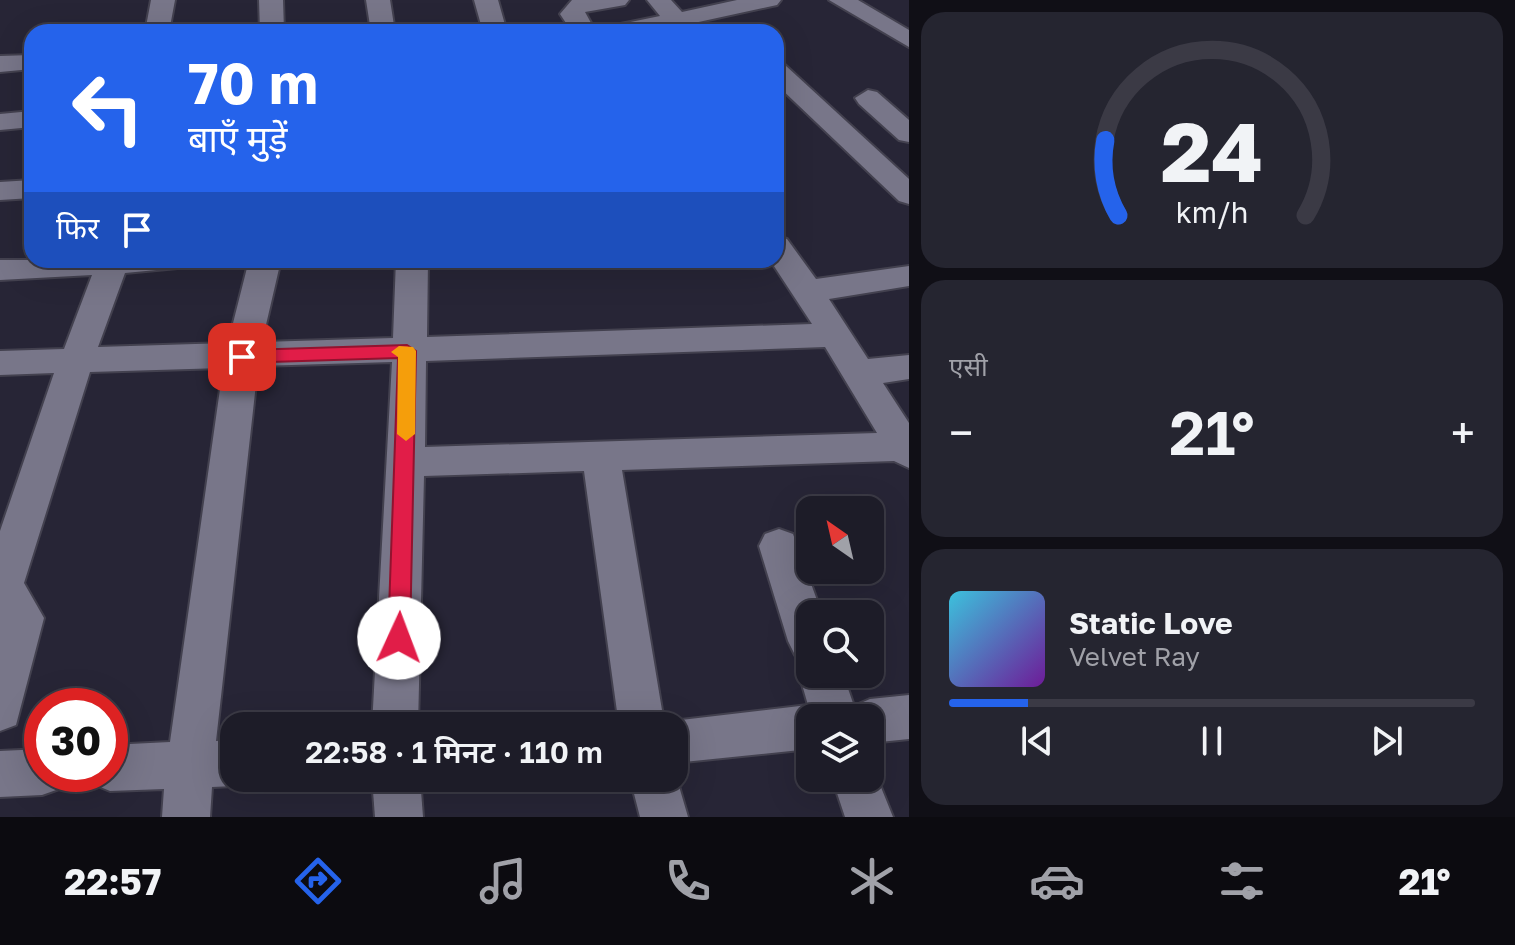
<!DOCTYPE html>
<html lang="hi">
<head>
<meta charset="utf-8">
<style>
  :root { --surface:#1d1c28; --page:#252530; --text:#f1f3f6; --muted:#a0a1a8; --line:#3b3a45; --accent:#2563eb }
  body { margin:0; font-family:"Golos Text","Noto Sans Devanagari",sans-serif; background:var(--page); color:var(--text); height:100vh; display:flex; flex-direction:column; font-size:30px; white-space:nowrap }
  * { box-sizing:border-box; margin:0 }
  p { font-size:26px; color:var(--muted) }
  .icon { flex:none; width:44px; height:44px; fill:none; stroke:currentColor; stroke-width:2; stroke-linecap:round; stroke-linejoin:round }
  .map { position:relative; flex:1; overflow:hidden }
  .sheet { display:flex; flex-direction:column; gap:12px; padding:12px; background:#100f16; width:606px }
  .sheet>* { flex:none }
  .hud { position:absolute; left:24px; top:24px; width:760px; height:244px; border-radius:24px; box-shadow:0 8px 32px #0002,0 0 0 2px var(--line); background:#2563eb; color:#fff; overflow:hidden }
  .needle { width:52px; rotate:326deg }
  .buttons { position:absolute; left:796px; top:496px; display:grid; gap:16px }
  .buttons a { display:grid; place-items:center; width:88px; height:88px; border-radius:16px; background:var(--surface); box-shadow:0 8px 32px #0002,0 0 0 2px var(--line); font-size:40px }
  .speed { position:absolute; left:24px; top:688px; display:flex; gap:16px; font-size:40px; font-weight:700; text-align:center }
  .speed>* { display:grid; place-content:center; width:104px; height:104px; border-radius:50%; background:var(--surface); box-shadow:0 8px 32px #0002,0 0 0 2px var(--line); line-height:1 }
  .speed .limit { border:12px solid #d22; background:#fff; color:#111 }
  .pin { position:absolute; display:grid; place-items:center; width:68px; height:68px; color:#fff; margin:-34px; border-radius:16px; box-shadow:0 4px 12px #0006 }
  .me { position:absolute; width:88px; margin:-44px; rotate:2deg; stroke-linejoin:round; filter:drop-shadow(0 0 6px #0008) }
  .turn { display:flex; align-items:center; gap:28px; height:168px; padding:0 32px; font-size:36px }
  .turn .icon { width:104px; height:104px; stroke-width:2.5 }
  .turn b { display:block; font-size:56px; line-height:68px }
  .then { display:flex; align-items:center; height:76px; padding:0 32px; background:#0003; gap:16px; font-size:30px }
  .big { font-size:60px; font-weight:600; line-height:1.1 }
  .sheet .tile { flex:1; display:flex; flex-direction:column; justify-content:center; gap:12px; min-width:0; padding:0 28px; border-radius:24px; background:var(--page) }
  .sheet .dial { align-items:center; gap:0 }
  .dial svg { height:208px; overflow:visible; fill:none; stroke:var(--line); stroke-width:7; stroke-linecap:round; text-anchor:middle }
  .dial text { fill:var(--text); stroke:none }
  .song { display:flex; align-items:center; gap:24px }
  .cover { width:96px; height:96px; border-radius:12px; background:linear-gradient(135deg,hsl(190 70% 55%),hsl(280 70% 35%)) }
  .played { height:8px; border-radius:4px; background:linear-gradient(90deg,var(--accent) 15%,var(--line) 15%) }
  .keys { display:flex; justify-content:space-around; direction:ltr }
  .heat { display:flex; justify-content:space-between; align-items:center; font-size:44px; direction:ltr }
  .trip { position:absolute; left:220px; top:712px; width:468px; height:80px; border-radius:24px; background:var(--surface); box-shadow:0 8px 32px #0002,0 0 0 2px var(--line); font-weight:600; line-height:80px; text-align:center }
  .tabs { display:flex; height:128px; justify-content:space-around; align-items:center; background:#0c0b10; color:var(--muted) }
  .tabs .icon { width:56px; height:56px }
  .tabs .selected { color:var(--accent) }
  .tabs b { font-size:36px; color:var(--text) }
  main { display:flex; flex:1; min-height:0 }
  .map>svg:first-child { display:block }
</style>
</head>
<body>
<main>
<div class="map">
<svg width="909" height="817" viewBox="0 0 909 817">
  <rect width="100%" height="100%" fill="#272536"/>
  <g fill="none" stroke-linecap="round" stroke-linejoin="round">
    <!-- minor casing -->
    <g stroke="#43414f" stroke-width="4">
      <g id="minor">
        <polygon points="151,0 175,0 169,32 145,32"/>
        <polygon points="259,0 283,0 284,32 260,32"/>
        <polygon points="366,0 390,0 395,32 371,32"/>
        <polygon points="474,0 498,0 507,32 483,32"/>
        <polygon points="572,0 629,0 625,5 585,12 596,32 572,32 560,14"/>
        <polygon points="647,0 671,0 682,12 737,0 781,0 777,5 694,23 702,32 676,32 671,28 602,32 606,27 660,16"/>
        <polygon points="829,0 858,0 909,30 909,47"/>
        <polygon points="32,55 32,69 0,72 0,56"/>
        <polygon points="776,62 785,65 909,179 909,204 899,201 776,84"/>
        <polygon points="868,90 877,92 909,120 909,142 899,140 859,104 855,98"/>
        <polygon points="32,111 32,127 0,130 0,114"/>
        <polygon points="32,180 32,198 0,200 0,182"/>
        <path d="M776,236L787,239L816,279L909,266V286L829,299L868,359L909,355V379L883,383L909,423V468L894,461L622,470L664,722L808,705L799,674L806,659L795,655L788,641L759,546L765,534L779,529L793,534L822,614H810V674H843L854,706L870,699L909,695V739L870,743V718H810V749L674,763V726H619L584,471L424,476L418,726H372L392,362L258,366L216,741L234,740V778L251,779L234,786L212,787L210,817H162L164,789L110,791L93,784L89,774H110V745L170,742L223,368L90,372L24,583L44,618L16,725L0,731V531L54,373L0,375V351L64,349L92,275L0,280V260H193L188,267L125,273L98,347L228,343L249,260H281L262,342L393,338L396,260H428L427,337L812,324L770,260H776ZM825,347L877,433L425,447L426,361Z"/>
        <polygon points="42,749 42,774 65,774 59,789 42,795 0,797 0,751"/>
        <polygon points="870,760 893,817 845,817 832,778 870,778"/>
        <polygon points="674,769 688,817 640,817 630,778 674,778"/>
        <polygon points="372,778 420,778 423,817 375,817"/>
      </g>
    </g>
    <!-- minor -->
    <use href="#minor" fill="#787689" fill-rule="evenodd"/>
  </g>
  <!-- route -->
  <polygon fill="#e11d48" stroke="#92132f" stroke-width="2" points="407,345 416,351 410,638 407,645 399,648 391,645 388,638 398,358 242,363 234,357 242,350"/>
  <!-- slow -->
  <polygon fill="#f59e0b" points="399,346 413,347 416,351 415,434 406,441 397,434 398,357 391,352"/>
</svg>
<div class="buttons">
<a><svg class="needle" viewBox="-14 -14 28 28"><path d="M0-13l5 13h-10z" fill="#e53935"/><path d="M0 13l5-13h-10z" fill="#a0a1a8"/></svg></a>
<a><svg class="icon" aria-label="search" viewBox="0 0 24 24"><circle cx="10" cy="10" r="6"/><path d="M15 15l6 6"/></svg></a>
<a><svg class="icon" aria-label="layers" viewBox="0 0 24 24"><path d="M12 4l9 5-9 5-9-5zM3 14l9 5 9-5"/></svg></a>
</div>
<div class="speed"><div class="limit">30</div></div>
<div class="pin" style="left:242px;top:357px;background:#d93025"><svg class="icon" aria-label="arrive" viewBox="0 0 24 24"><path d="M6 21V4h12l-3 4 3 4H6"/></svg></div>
<svg class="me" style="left:399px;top:638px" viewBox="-20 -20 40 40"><circle r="19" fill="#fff"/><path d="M0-13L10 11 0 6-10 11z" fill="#e11d48"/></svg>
<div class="trip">22:58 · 1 मिनट · 110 m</div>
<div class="hud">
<div class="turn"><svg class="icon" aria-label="left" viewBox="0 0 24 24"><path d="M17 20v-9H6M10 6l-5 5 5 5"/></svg><div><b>70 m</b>बाएँ मुड़ें</div></div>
<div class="then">फिर<svg class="icon" aria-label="arrive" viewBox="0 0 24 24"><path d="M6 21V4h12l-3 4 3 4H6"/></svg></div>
</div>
</div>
<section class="sheet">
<div class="tile dial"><svg viewBox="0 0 100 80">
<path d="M14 69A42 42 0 1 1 86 69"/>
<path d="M14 69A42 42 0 0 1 9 40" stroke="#2563eb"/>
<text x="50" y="56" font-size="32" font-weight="700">24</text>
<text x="50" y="72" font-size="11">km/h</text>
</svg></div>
<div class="tile"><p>एसी</p>
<div class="heat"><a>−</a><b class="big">21°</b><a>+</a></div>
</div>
<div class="tile">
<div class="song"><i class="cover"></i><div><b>Static Love</b><p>Velvet Ray</p></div></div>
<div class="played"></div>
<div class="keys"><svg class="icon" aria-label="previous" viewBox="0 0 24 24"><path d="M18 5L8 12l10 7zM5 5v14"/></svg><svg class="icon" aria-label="pause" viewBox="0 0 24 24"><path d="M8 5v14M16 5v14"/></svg><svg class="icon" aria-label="next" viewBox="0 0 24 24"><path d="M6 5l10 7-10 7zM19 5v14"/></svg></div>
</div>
</section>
</main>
<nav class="tabs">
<b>22:57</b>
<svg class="icon selected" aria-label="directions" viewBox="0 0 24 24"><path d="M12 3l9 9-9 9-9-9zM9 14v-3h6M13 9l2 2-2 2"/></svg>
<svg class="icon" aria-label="music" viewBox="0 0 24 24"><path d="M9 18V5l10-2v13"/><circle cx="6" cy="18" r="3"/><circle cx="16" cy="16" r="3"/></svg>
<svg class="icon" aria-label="phone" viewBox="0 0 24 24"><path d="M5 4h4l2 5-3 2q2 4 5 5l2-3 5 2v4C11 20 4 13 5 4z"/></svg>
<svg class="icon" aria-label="climate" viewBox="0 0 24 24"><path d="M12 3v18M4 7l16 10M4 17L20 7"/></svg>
<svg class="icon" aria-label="car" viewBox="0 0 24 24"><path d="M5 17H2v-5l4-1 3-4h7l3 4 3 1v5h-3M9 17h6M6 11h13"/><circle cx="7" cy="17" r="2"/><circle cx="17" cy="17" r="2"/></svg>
<svg class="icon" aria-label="filters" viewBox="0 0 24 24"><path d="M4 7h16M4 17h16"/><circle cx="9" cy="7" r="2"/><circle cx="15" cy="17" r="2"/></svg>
<b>21°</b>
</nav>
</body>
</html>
